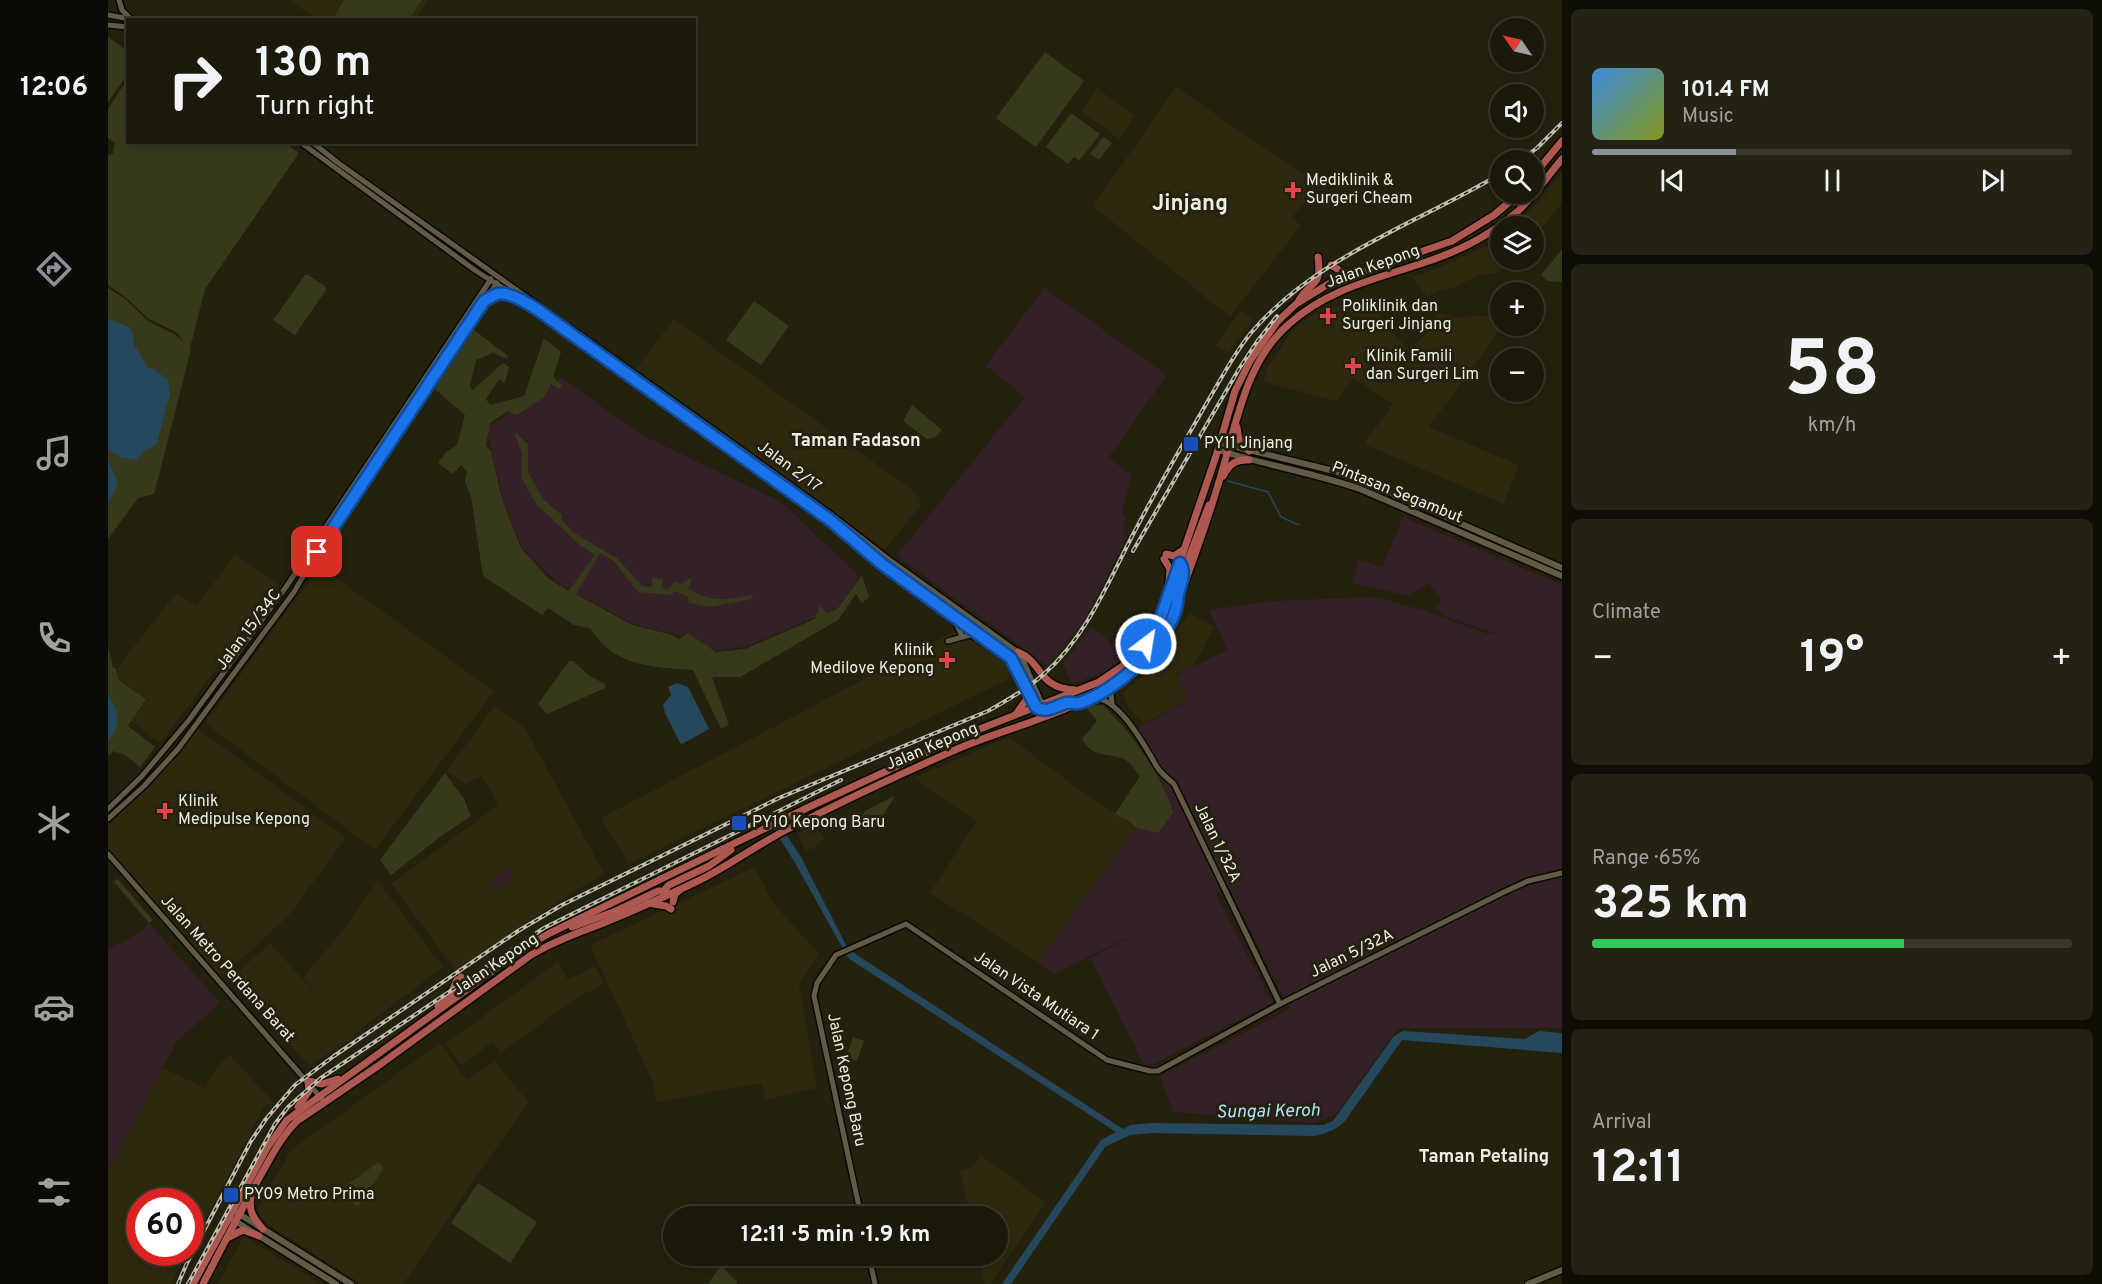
<!DOCTYPE html>
<html lang="en">
<head>
<meta charset="utf-8">
<style>
  :root { --surface:#1b190a; --page:#242213; --text:#f1f3f6; --muted:#a0a09c; --line:#39382b; --accent:#8c9099 }
  body { margin:0; font-family:Overpass,sans-serif; background:var(--page); color:var(--text); height:100vh; display:flex; flex-direction:column; font-size:22px; white-space:nowrap }
  * { box-sizing:border-box; margin:0 }
  p { font-size:20px; color:var(--muted) }
  .icon { flex:none; width:33px; height:33px; fill:none; stroke:currentColor; stroke-width:2; stroke-linecap:round; stroke-linejoin:round }
  .map { position:relative; flex:1; overflow:hidden }
  .drawer { display:flex; flex-direction:column; gap:9px; padding:9px; background:#0f0e06; width:540px }
  .drawer>* { flex:none }
  .hud { position:absolute; left:18px; top:18px; width:570px; height:126px; border-radius:0px; box-shadow:0 3px 9px #0003,0 0 0 2px var(--line); background:#1b190a; color:var(--text); overflow:hidden }
  .needle { width:39px; rotate:304deg }
  .fabs { position:absolute; left:1382px; top:18px; display:grid; gap:12px }
  .fabs a { display:grid; place-items:center; width:54px; height:54px; border-radius:50%; background:var(--surface); box-shadow:0 3px 9px #0003,0 0 0 2px var(--line); font-size:30px }
  .speed { position:absolute; left:18px; top:1188px; display:flex; gap:12px; font-size:30px; font-weight:700; text-align:center }
  .speed>* { display:grid; place-content:center; width:78px; height:78px; border-radius:50%; background:var(--surface); box-shadow:0 3px 9px #0003,0 0 0 2px var(--line); line-height:1 }
  .speed .limit { border:9px solid #d22; background:#fff; color:#111 }
  .pin { position:absolute; display:grid; place-items:center; width:51px; height:51px; color:#fff; margin:-26px; border-radius:12px; box-shadow:0 3px 9px #0006 }
  .me { position:absolute; width:66px; margin:-33px; rotate:31deg; stroke-linejoin:round; filter:drop-shadow(0 0 4px #0008) }
  .turn { display:flex; align-items:center; gap:21px; height:126px; padding:0 30px; font-size:27px }
  .turn .icon { width:78px; height:78px; stroke-width:2.5 }
  .turn b { display:block; font-size:42px; line-height:51px }
  .big { font-size:45px; font-weight:700; line-height:1.1 }
  .drawer .card { flex:1; display:flex; flex-direction:column; justify-content:center; gap:9px; min-width:0; padding:0 21px; border-radius:9px; background:var(--page) }
  .drawer .dial { align-items:center; gap:0 }
  .dial b { font-size:78px; line-height:1 }
  .song { display:flex; align-items:center; gap:18px }
  .cover { width:72px; height:72px; border-radius:9px; background:linear-gradient(135deg,hsl(210 70% 55%),hsl(70 70% 35%)) }
  .played { height:6px; border-radius:3px; background:linear-gradient(90deg,var(--accent) 30%,var(--line) 30%) }
  .keys { display:flex; justify-content:space-around; direction:ltr }
  .heat { display:flex; justify-content:space-between; align-items:center; font-size:33px; direction:ltr }
  .charge { height:9px; border-radius:4px; background:linear-gradient(90deg,#34c759 65%,var(--line) 0) }
  .trip { position:absolute; left:555px; top:1206px; width:345px; height:60px; border-radius:30px; background:var(--surface); box-shadow:0 3px 9px #0003,0 0 0 2px var(--line); font-weight:700; line-height:60px; text-align:center }
  main { display:flex; flex:1; min-height:0 }
  .tabs { display:flex; flex-direction:column; width:108px; justify-content:space-around; align-items:center; background:#0b0a04; color:var(--muted) }
  .tabs .icon { width:42px; height:42px }
  .tabs .on { color:var(--accent) }
  .tabs b { font-size:27px; color:var(--text) }
  .map>svg:first-child { display:block }
</style>
</head>
<body>
<main>
<nav class="tabs">
<b>12:06</b>
<svg class="icon on" aria-label="directions" viewBox="0 0 24 24"><path d="M12 3l9 9-9 9-9-9zM9 14v-3h6M13 9l2 2-2 2"/></svg>
<svg class="icon" aria-label="music" viewBox="0 0 24 24"><path d="M9 18V5l10-2v13"/><circle cx="6" cy="18" r="3"/><circle cx="16" cy="16" r="3"/></svg>
<svg class="icon" aria-label="phone" viewBox="0 0 24 24"><path d="M5 4h4l2 5-3 2q2 4 5 5l2-3 5 2v4C11 20 4 13 5 4z"/></svg>
<svg class="icon" aria-label="climate" viewBox="0 0 24 24"><path d="M12 3v18M4 7l16 10M4 17L20 7"/></svg>
<svg class="icon" aria-label="car" viewBox="0 0 24 24"><path d="M5 17H2v-5l4-1 3-4h7l3 4 3 1v5h-3M9 17h6M6 11h13"/><circle cx="7" cy="17" r="2"/><circle cx="17" cy="17" r="2"/></svg>
<svg class="icon" aria-label="filters" viewBox="0 0 24 24"><path d="M4 7h16M4 17h16"/><circle cx="9" cy="7" r="2"/><circle cx="15" cy="17" r="2"/></svg>
</nav>
<div class="map">
<svg width="1454" height="1284" viewBox="0 0 1454 1284">
  <rect width="100%" height="100%" fill="#24210e"/>
  <!-- built -->
  <g fill="#2d290e">
    <polygon points="182,0 320,0 307,20 209,19"/>
    <polygon points="1068,87 1209,184 1184,218 1193,225 1122,317 985,206"/>
    <polygon points="989,88 1027,116 1011,139 973,111"/>
    <polygon points="1454,173 1454,204 1425,237 1425,226 1408,226"/>
    <polygon points="1392,239 1392,260 1408,260 1403,266 1388,273 1369,276 1347,287 1334,290 1319,297 1305,277 1321,272"/>
    <polygon points="1258,298 1301,351 1321,331 1318,326 1332,313 1348,317 1392,315 1392,326 1395,326 1321,427 1411,465 1396,504 1256,444 1285,404 1246,378 1228,401 1155,382 1160,366 1185,330 1207,313"/>
    <polygon points="1133,310 1145,318 1120,354 1108,345"/>
    <polygon points="566,319 810,494 813,505 777,550 528,369"/>
    <polygon points="127,554 171,584 53,743 23,721 39,699 10,678 10,667 68,593 89,606"/>
    <polygon points="217,570 386,691 267,850 97,723 208,572"/>
    <polygon points="1081,613 1107,627 1085,666 1068,674 1080,700 1036,723 1021,708 1015,693 1051,662 1059,658 1056,651"/>
    <polygon points="849,630 902,667 904,673 899,680 521,864 493,818"/>
    <polygon points="387,705 417,728 496,873 425,918 348,971 283,884 390,805 374,776 357,784 339,771"/>
    <polygon points="89,728 238,838 181,915 113,978 0,850 0,822 39,787"/>
    <polygon points="901,737 987,801 1020,820 1028,828 930,962 822,893 869,821 805,778"/>
    <polygon points="707,824 716,839 708,847 698,851 689,834"/>
    <polygon points="647,867 665,903 711,954 691,985 709,1088 657,1100 654,1083 548,1102 546,1085 482,945"/>
    <polygon points="270,881 335,967 245,1035 246,1037 201,1066 122,979 162,943 216,1003 195,977 228,939"/>
    <polygon points="450,962 460,980 487,966 496,984 470,997 393,1053 384,1042 355,1065 352,1064 337,1044"/>
    <polygon points="332,1043 359,1080 387,1061 420,1102 295,1284 253,1284 159,1224 150,1212 152,1204 183,1150"/>
    <polygon points="122,1055 165,1102 156,1107 83,1247 82,1202 32,1202 32,1252 80,1253 63,1284 0,1284 0,1171 55,1068 97,1088 108,1068"/>
    <polygon points="872,1155 938,1202 882,1284 877,1284 870,1256 890,1256 890,1216 862,1216 852,1171 866,1165"/>
    <polygon points="136,1236 213,1284 110,1284"/>
  </g>
  <!-- industrial -->
  <g fill="#342128">
    <polygon points="936,288 1059,375 1000,458 1024,475 1014,513 1019,517 1015,525 1018,538 976,621 940,666 793,559 791,553 917,397 878,366"/>
    <polygon points="454,378 534,435 673,502 750,575 750,579 729,608 636,647 608,650 573,636 525,624 450,583 414,548 396,502 378,428"/>
    <polygon points="1295,517 1454,585 1454,1028 1290,1028 1228,1114 1206,1123 1065,1112 1052,1076 1182,1009 1121,887 1108,894 1164,1003 1044,1065 1035,1062 982,958 1051,922 946,974 930,962 1028,828 1050,833 1058,790 1023,731 1080,701 1069,675 1119,650 1101,610 1164,601 1268,597 1314,610 1380,634 1389,634 1335,615 1328,607 1334,601 1320,583 1301,596 1244,583 1251,560 1274,567"/>
    <polygon points="984,627 1016,655 1006,666 994,673 964,684 955,663"/>
    <polygon points="400,869 406,878 387,889 382,880"/>
    <polygon points="41,923 112,1003 69,1041 0,1171 0,951 34,930"/>
  </g>
  <!-- green -->
  <g fill="#373a1a">
    <polygon points="236,0 314,0 301,19 225,19"/>
    <polygon points="0,37 19,51 19,75 0,102"/>
    <polygon points="937,52 976,81 928,147 888,118"/>
    <polygon points="19,80 20,142 176,143 191,153 97,289 82,348 83,350 46,494 30,498 0,539 0,288 16,298 40,321 66,334 76,342 68,332 41,319 16,296 0,285 0,155 5,154 7,143 0,138 0,109"/>
    <polygon points="963,113 992,134 971,161 966,157 960,164 938,147"/>
    <polygon points="995,137 1004,143 991,160 982,154"/>
    <polygon points="1454,249 1454,282 1439,281 1433,275"/>
    <polygon points="197,275 200,275 217,286 218,290 187,335 165,320"/>
    <polygon points="646,301 681,326 653,365 618,340"/>
    <path d="M366,330L400,356L399,359L385,353L368,360L362,386L365,390L395,363L401,367L397,383L391,379L378,399L382,405L416,396L436,338L453,352L445,377L454,385L452,389L443,384L436,397L409,415L400,411L382,423L378,446L383,451L394,499L413,548L441,579L461,591L487,555L473,546L429,505L414,479V453L406,432L420,444V473L436,500L454,515L453,519L466,533L510,559L534,586L543,587L545,577L555,579L554,588L560,589L567,582L574,584L581,579L584,580L580,589C606,603 617,600 645,595L643,599L602,607L581,603L580,597L567,591L562,595L530,592L506,561L492,553L468,594L524,625L561,634L571,639L580,633L608,652L637,649L707,619L712,606L719,613L729,609L754,575L761,597L754,603L748,594L730,620L632,677H604L621,725L613,729L585,670C555,668 516,667 494,643C489,638 486,633 482,628L466,625L440,608L434,615L375,576L363,496L357,482L359,472L353,465L345,474L330,463L338,452L349,445L357,415L327,389Z"/>
    <polygon points="804,405 834,430 828,437 819,439 795,421"/>
    <polygon points="0,646 5,668 8,668 10,679 38,699 20,726 47,747 32,767 17,755 5,751 2,755 0,754"/>
    <polygon points="461,661 465,661 480,675 497,684 497,688 439,714 430,704"/>
    <path d="M995,705C1025,735 1052,771 1065,812L1050,833L1028,828L1020,820L1007,814L1032,776C1028,771 1024,765 1019,761C1004,751 985,760 974,739L989,721L977,706Z"/>
    <polygon points="337,773 356,799 363,816 336,834 283,875 272,860"/>
    <polygon points="784,797 786,798 766,829 752,819 757,811"/>
    <polygon points="10,879 45,920 41,923 6,882"/>
    <polygon points="745,1037 756,1041 749,1061 738,1057"/>
    <polygon points="271,1162 275,1169 250,1206 229,1192"/>
    <polygon points="370,1183 429,1222 402,1263 343,1223"/>
    <polygon points="613,1265 629,1282 629,1284 600,1284"/>
  </g>
  <!-- water -->
  <g fill="#25485c">
    <polygon points="0,319 21,327 25,333 26,346 35,358 39,368 46,369 60,380 62,394 49,443 37,451 28,460 12,457 0,450"/>
    <polygon points="0,460 10,483 0,504"/>
    <polygon points="569,683 580,687 601,729 574,744 572,743 557,713 555,705 563,695 560,687"/>
    <path d="M0,695C11,711 14,724 0,741Z"/>
    <path d="M668,819L693,857L738,945L749,955L1015,1129L1023,1125L1043,1123L1215,1125L1225,1121L1286,1036L1295,1031L1417,1039L1431,1031L1454,1033V1053L1294,1040L1237,1121C1228,1130 1219,1133 1207,1136L1043,1133L1022,1135L997,1147L903,1284H894L993,1140L1008,1132L743,960L739,956L686,861L661,822Z"/>
  </g>
  <g fill="none" stroke-linecap="round" stroke-linejoin="round">
    <!-- stream -->
    <polyline stroke="#25485c" stroke-width="1.5" points="1120,481 1160,492 1173,517 1191,525"/>
    <!-- tertiary casing -->
    <g stroke="#0d0a00" stroke-width="8">
      <g id="tertiary">
        <polyline points="11,0 14,10 22,18"/>
        <polyline points="0,15 27,20"/>
        <polyline points="0,25 20,27"/>
        <polyline points="192,142 368,271 430,310 722,520 774,564 903,659 928,707"/>
        <polyline points="204,142 229,162 434,308"/>
        <polyline points="379,299 390,294 404,297"/>
        <polyline points="461,327 613,435 725,516 779,558 910,652 915,660 934,704"/>
        <polyline points="846,619 853,634"/>
        <polyline points="840,641 862,635 870,638"/>
        <path d="M984,698C1010,695 1038,748 1049,767C1053,773 1060,779 1066,784L1172,1004"/>
        <polyline points="1004,705 1003,691 1009,683"/>
        <polyline points="0,809 34,776 81,720 178,587 383,279"/>
        <polyline points="0,819 36,786 70,749 186,592 221,532 389,283"/>
        <polyline points="0,854 214,1099"/>
        <polyline points="753,1216 706,996 709,983 728,955 798,924 999,1060 1042,1071 1050,1071 1172,1004 1396,892 1420,881 1454,873"/>
        <polyline points="761,1256 767,1284"/>
      </g>
    </g>
    <!-- secondary casing -->
    <g stroke="#0d0a00" stroke-width="9">
      <g id="secondary">
        <polyline points="1112,443 1226,471 1256,481 1454,568"/>
        <path d="M1110,450C1157,465 1206,473 1252,489L1454,576"/>
        <polyline points="128,1212 243,1284"/>
        <polyline points="124,1219 228,1284"/>
        <polyline points="1420,1284 1454,1270"/>
      </g>
    </g>
    <!-- primary casing -->
    <g stroke="#0d0a00" stroke-width="10">
      <g id="primary">
        <polyline points="1425,176 1454,141"/>
        <polyline points="1223,265 1234,272 1242,274"/>
        <path d="M1191,300C1204,279 1214,288 1210,257"/>
        <polyline points="1129,427 1131,440 1141,451"/>
        <path d="M1115,476C1121,465 1127,459 1141,460"/>
        <polyline points="1058,554 1066,556 1075,550"/>
        <polyline points="1056,559 1062,569 1061,583"/>
        <polyline points="1070,569 1080,560 1101,505"/>
        <path d="M910,652C936,663 929,688 967,690"/>
        <polyline points="908,714 918,700 919,689"/>
        <polyline points="556,894 558,888 561,885 601,866 623,850"/>
        <polyline points="565,902 567,894 571,891"/>
        <polyline points="540,903 558,906 563,909"/>
        <polyline points="464,927 508,911 550,891 556,891 561,894"/>
        <polyline points="353,977 360,981 370,977"/>
        <polyline points="330,1006 343,993 349,980"/>
        <polyline points="190,1107 201,1091 200,1081 214,1084 230,1079"/>
        <path d="M143,1197C140,1211 146,1219 155,1229"/>
        <polyline points="121,1237 135,1230 151,1236"/>
        <polyline points="85,1284 159,1148 179,1120 419,946 442,933 701,807 854,736 991,682 1022,661 1038,644 1052,620 1108,456 1127,391 1142,361 1169,322 1188,304 1222,283 1344,241 1386,215 1411,194"/>
        <path d="M95,1284C113,1249 131,1214 150,1180C162,1159 172,1138 189,1121L270,1066L423,955C445,942 469,933 493,924C527,910 561,895 594,879C623,864 649,845 678,830C733,802 790,775 847,750C911,722 988,710 1037,657C1060,632 1070,602 1081,571C1096,530 1110,489 1121,446C1133,402 1145,355 1181,324C1224,285 1279,277 1332,257C1359,247 1387,231 1409,212C1426,196 1439,177 1454,159"/>
      </g>
    </g>
    <!-- tertiary -->
    <use href="#tertiary" stroke="#605c48" stroke-width="5"/>
    <!-- secondary -->
    <use href="#secondary" stroke="#605c48" stroke-width="6"/>
    <!-- primary -->
    <use href="#primary" stroke="#ae5852" stroke-width="7"/>
    <!-- rail casing -->
    <g stroke="#bfbeaf" stroke-width="4">
      <g id="rail">
        <polyline points="1413,160 1429,148 1454,123"/>
        <polyline points="1025,551 1131,369 1148,343 1169,316"/>
        <path d="M70,1284L79,1263L143,1141L158,1119L187,1085L226,1056L410,931L454,905L671,798L880,711C900,700 919,689 936,674C981,634 1002,577 1030,525C1052,483 1077,441 1101,399C1114,377 1126,354 1142,334C1207,257 1308,224 1392,174"/>
        <polyline points="80,1284 167,1124 180,1107 213,1078 436,928 733,780"/>
      </g>
    </g>
    <!-- rail -->
    <use href="#rail" stroke="#24210e" stroke-width="1.5" stroke-dasharray="4.5" stroke-linecap="butt"/>
  </g>
  <g fill="none" stroke-linecap="round" stroke-linejoin="round">
    <!-- route casing -->
    <g stroke="#114b97" stroke-width="15">
      <path id="route" d="M209,552L376,301C381,299 385,295 389,294C401,291 421,304 430,310L722,520L774,564L903,658L928,707C939,714 947,706 958,703C963,702 966,704 971,703C1008,691 1058,645 1068,608C1070,603 1069,599 1070,594C1073,584 1078,573 1072,563L1052,620L1038,644"/>
    </g>
    <!-- route -->
    <use href="#route" stroke="#1a73e8" stroke-width="10"/>
  </g>
  <!-- markers -->
  <g fill="#e0444e" stroke="#24210e" stroke-width="2">
    <path d="M1182 181h6v6h6v6h-6v6h-6v-6h-6v-6h6z"/>
    <path d="M1217 307h6v6h6v6h-6v6h-6v-6h-6v-6h6z"/>
    <path d="M1242 357h6v6h6v6h-6v6h-6v-6h-6v-6h6z"/>
    <path d="M836 651h6v6h6v6h-6v6h-6v-6h-6v-6h6z"/>
    <path d="M54 802h6v6h6v6h-6v6h-6v-6h-6v-6h6z"/>
  </g>
  <g fill="#1a4fb4" stroke="#24210e" stroke-width="2">
    <rect x="1075" y="436" width="16" height="16" rx="3"/>
    <rect x="623" y="815" width="16" height="16" rx="3"/>
    <rect x="115" y="1187" width="16" height="16" rx="3"/>
  </g>
  <g text-anchor="middle" dominant-baseline="central" stroke-width="6" stroke-linejoin="round" paint-order="stroke">
    <!-- poi labels -->
    <g font-size="16" fill="#eeede0" stroke="#24210e" text-anchor="start">
      <text x="1198" y="181">Mediklinik &amp;<tspan x="1198" dy="18">Surgeri Cheam</tspan></text>
      <text x="1234" y="307">Poliklinik dan<tspan x="1234" dy="18">Surgeri Jinjang</tspan></text>
      <text x="1258" y="357">Klinik Famili<tspan x="1258" dy="18">dan Surgeri Lim</tspan></text>
      <text x="1096" y="444">PY11 Jinjang</text>
      <text x="826" y="651" text-anchor="end">Klinik<tspan x="826" dy="18">Medilove Kepong</tspan></text>
      <text x="70" y="802">Klinik<tspan x="70" dy="18">Medipulse Kepong</tspan></text>
      <text x="644" y="823">PY10 Kepong Baru</text>
      <text x="136" y="1195">PY09 Metro Prima</text>
    </g>
    <!-- street labels -->
    <g font-size="16" fill="#eeede0" stroke="#24210e">
      <text transform="translate(1265 267) rotate(-20)">Jalan Kepong</text>
      <text transform="translate(681 467) rotate(36)">Jalan 2/17</text>
      <text transform="translate(1289 493) rotate(22)">Pintasan Segambut</text>
      <text transform="translate(141 630) rotate(-53)">Jalan 15/34C</text>
      <text transform="translate(824 747) rotate(-23)">Jalan Kepong</text>
      <text transform="translate(1109 843) rotate(64)">Jalan 1/32A</text>
      <text transform="translate(1244 954) rotate(-26)">Jalan 5/32A</text>
      <text transform="translate(388 965) rotate(-34)">Jalan Kepong</text>
      <text transform="translate(119 969) rotate(48)">Jalan Metro Perdana Barat</text>
      <text transform="translate(928 996) rotate(34)">Jalan Vista Mutiara 1</text>
      <text transform="translate(738 1080) rotate(78)">Jalan Kepong Baru</text>
    </g>
    <!-- neighbourhood labels -->
    <g font-size="18" font-weight="bold" fill="#eeede0" stroke="#24210e">
      <text x="748" y="441">Taman Fadason</text>
      <text x="1376" y="1157">Taman Petaling</text>
    </g>
    <!-- water labels -->
    <g font-size="18" font-style="italic" fill="#afe1ff" stroke="#24210e">
      <text transform="translate(1160 1112) rotate(-1)">Sungai Keroh</text>
    </g>
    <!-- district labels -->
    <g font-size="22" font-weight="bold" fill="#eeede0" stroke="#24210e">
      <text x="1082" y="204">Jinjang</text>
    </g>
  </g>
</svg>
<div class="fabs">
<a><svg class="needle" viewBox="-14 -14 28 28"><path d="M0-13l5 13h-10z" fill="#e53935"/><path d="M0 13l5-13h-10z" fill="#a0a09c"/></svg></a>
<a><svg class="icon" aria-label="sound" viewBox="0 0 24 24"><path d="M4 9h4l5-4v14l-5-4H4zM17 9q2 3 0 6"/></svg></a>
<a><svg class="icon" aria-label="search" viewBox="0 0 24 24"><circle cx="10" cy="10" r="6"/><path d="M15 15l6 6"/></svg></a>
<a><svg class="icon" aria-label="layers" viewBox="0 0 24 24"><path d="M12 4l9 5-9 5-9-5zM3 14l9 5 9-5"/></svg></a>
<a>+</a>
<a>−</a>
</div>
<div class="speed"><div class="limit">60</div></div>
<div class="pin" style="left:209px;top:552px;background:#d93025"><svg class="icon" aria-label="arrive" viewBox="0 0 24 24"><path d="M6 21V4h12l-3 4 3 4H6"/></svg></div>
<svg class="me" style="left:1038px;top:644px" viewBox="-20 -20 40 40"><circle r="17" fill="#1a73e8" stroke="#fff" stroke-width="3"/><path d="M0-11L8 9 0 5-8 9z" fill="#fff"/></svg>
<div class="trip">12:11 · 5 min · 1.9 km</div>
<div class="hud">
<div class="turn"><svg class="icon" aria-label="right" viewBox="0 0 24 24"><path d="M7 20v-9h11M14 6l5 5-5 5"/></svg><div><b>130 m</b>Turn right</div></div>
</div>
</div>
<section class="drawer">
<div class="card">
<div class="song"><i class="cover"></i><div><b>101.4 FM</b><p>Music</p></div></div>
<div class="played"></div>
<div class="keys"><svg class="icon" aria-label="previous" viewBox="0 0 24 24"><path d="M18 5L8 12l10 7zM5 5v14"/></svg><svg class="icon" aria-label="pause" viewBox="0 0 24 24"><path d="M8 5v14M16 5v14"/></svg><svg class="icon" aria-label="next" viewBox="0 0 24 24"><path d="M6 5l10 7-10 7zM19 5v14"/></svg></div>
</div>
<div class="card dial"><b>58</b><p>km/h</p></div>
<div class="card"><p>Climate</p>
<div class="heat"><a>−</a><b class="big">19°</b><a>+</a></div>
</div>
<div class="card"><p>Range · 65%</p><b class="big">325 km</b><div class="charge"></div></div>
<div class="card"><p>Arrival</p><b class="big">12:11</b></div>
</section>
</main>
</body>
</html>
